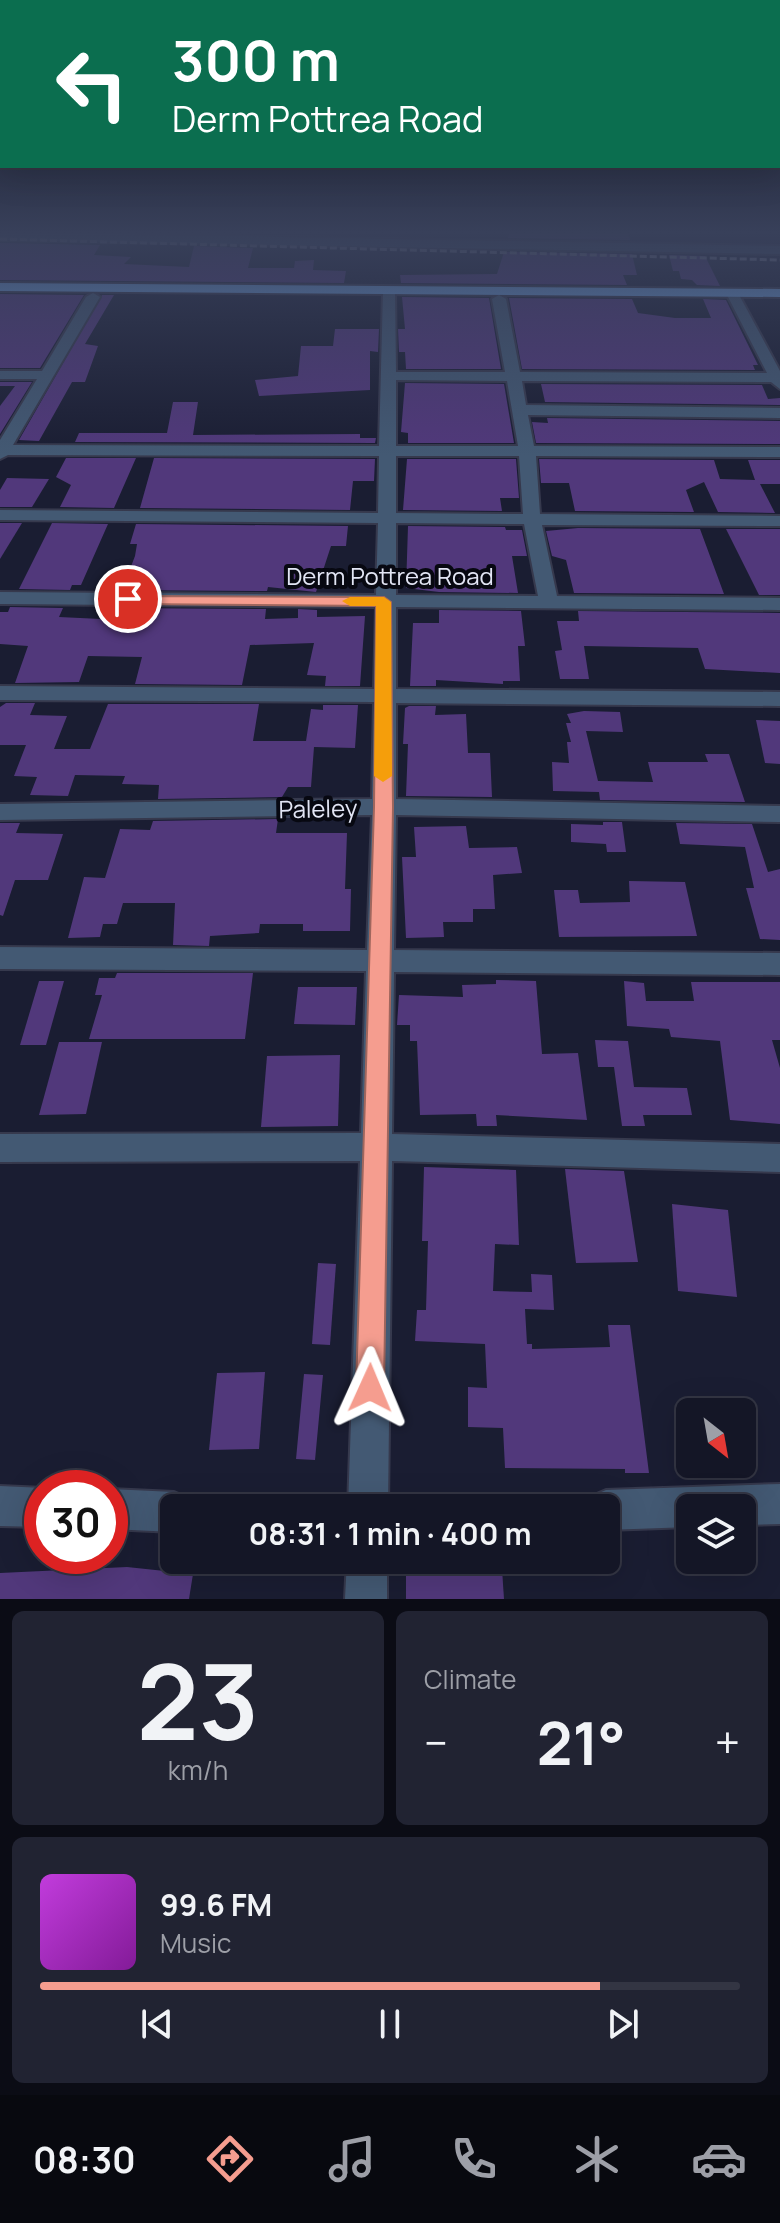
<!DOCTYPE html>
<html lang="en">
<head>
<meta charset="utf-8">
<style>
  :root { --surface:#141626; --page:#212332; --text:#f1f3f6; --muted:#9d9fa7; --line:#333543; --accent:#f59d8f }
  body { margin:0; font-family:Manrope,sans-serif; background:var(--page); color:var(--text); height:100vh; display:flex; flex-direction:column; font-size:30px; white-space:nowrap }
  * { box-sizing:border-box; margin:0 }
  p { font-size:26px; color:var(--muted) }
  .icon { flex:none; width:44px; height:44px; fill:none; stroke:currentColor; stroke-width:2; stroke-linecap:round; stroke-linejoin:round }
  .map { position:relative; height:1599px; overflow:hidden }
  .sheet { display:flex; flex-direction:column; gap:12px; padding:12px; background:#0b0c15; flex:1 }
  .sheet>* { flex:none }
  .hud { position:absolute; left:0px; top:0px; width:780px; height:168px; box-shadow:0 8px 32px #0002,0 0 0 2px var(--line); background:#0b6e4f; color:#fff; overflow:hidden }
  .needle { width:52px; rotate:149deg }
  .buttons { position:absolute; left:676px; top:1398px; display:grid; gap:16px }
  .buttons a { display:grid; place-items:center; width:80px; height:80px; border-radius:12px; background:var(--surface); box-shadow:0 8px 32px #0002,0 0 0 2px var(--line); font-size:40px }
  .speed { position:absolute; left:24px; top:1470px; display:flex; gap:16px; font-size:40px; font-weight:700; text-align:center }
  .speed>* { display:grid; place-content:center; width:104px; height:104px; border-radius:50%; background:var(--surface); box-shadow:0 8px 32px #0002,0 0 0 2px var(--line); line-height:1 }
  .speed .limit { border:12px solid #d22; background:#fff; color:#111 }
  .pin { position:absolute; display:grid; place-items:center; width:68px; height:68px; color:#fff; margin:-34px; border:4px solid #fff; border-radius:50%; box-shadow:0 2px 8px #0007 }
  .me { position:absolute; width:88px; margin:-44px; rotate:1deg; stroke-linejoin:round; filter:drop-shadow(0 0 6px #0008) }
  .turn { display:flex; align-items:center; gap:28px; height:168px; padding:0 40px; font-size:36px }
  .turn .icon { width:104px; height:104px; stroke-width:2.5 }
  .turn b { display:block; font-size:56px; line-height:68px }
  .big { font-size:60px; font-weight:700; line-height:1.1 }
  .sheet .tile { flex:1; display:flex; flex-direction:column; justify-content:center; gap:12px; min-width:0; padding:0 28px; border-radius:12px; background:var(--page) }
  .sheet .dial { align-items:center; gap:0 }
  .dial b { font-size:104px; line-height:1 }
  .song { display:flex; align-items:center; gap:24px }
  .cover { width:96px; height:96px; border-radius:12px; background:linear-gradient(135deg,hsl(290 70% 55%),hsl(290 70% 35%)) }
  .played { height:8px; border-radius:4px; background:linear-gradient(90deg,var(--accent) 80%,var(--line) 80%) }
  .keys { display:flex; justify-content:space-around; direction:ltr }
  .heat { display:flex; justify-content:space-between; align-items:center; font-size:44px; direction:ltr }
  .sheet .tiles { flex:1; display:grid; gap:12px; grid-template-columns:1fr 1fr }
  .tile:last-child { grid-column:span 2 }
  .trip { position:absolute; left:160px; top:1494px; width:460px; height:80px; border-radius:12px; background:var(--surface); box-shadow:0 8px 32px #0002,0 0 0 2px var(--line); font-weight:700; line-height:80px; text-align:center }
  .menu { display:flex; height:128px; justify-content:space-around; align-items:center; background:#08090f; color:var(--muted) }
  .menu .icon { width:56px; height:56px }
  .menu .active { color:var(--accent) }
  .menu b { font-size:36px; color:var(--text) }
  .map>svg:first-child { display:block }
</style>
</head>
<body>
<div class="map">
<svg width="780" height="1599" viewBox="0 0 780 1599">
  <rect width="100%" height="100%" fill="#1a1d32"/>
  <!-- building -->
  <g fill="#51387b">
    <polygon points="510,232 628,232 630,240 508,238"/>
    <polygon points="0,243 100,245 94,255 131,257 124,264 189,267 194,246 253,248 248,268 294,268 295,261 314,260 313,270 346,271 344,283 0,280"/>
    <polygon points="504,252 632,254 637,275 623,275 627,285 401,283 400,275 497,274"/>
    <polygon points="669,255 705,256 720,286 697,285 692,280 681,279 679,271 673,271"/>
    <polygon points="0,294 84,295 40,368 0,368"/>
    <polygon points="102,295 114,295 85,344 98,346 85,382 72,382 39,441 19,440"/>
    <polygon points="402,297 489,298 501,369 406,369 405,352 399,352 398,329 405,329"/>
    <polygon points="509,298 632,299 638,313 675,318 711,318 703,299 726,300 758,365 753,365 755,370 522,369"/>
    <polygon points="335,329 379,329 378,352 370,351 370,390 259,396 255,380 298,376 301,346 333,346"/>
    <polygon points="0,382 32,382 0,434 0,406 15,386 0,386"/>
    <polygon points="405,383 504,384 514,443 408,443 408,433 401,432"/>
    <polygon points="541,384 762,385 768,399 780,398 780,405 545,402"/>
    <polygon points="173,402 198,402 193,435 360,434 360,438 376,438 375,443 75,442 79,433 167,433"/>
    <polygon points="547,418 780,421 780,444 536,443 532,422 548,423"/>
    <polygon points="66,458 136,458 114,508 60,507 71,485 56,477"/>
    <polygon points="154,458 375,459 374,481 353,481 350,510 140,508"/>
    <polygon points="407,459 516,459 519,498 500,498 502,511 403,510"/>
    <polygon points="539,459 714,460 720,479 755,480 748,460 780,460 780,484 760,484 775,513 718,512 704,482 686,490 694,512 575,511 569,483 541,483"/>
    <polygon points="7,478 49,479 32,507 0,507 0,490"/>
    <polygon points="0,523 22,523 0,559"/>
    <polygon points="52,523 108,524 81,585 72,585 70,590 19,589"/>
    <polygon points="136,524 348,526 346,546 331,546 316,592 268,587 267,591 122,590 135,556 137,544 130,544"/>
    <polygon points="408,526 505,527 506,530 522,530 527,556 512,556 518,593 439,592 406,588"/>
    <polygon points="578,528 700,529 724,594 574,593 566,560 552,556 546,531"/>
    <polygon points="726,529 780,529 780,595 759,595"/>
    <polygon points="10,607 63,608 59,617 101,619 111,618 115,608 266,609 265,619 298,618 298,609 317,610 317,617 365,616 360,686 325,686 326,676 307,675 314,643 250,645 242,685 135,684 142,657 88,656 79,682 15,683 28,646 0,644 0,612 8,612"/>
    <polygon points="439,610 521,611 525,646 518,646 520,681 503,681 503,684 436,680 436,686 410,686 413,623 439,623"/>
    <polygon points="578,611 780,613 780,673 705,669 698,648 584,646 589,679 560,679 555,651 562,650 557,621 579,621"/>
    <polygon points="6,703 35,703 30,715 67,716 54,749 90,749 108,704 259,704 253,741 306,741 311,709 323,710 323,705 358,705 355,748 314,747 311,787 288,787 282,797 158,799 159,785 122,784 125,776 75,775 68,796 30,795 37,777 14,776 26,745 0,745 0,707"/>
    <polygon points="409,706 436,706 435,715 466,714 468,753 490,753 492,797 406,796 408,744 403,744 405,708"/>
    <polygon points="584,711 620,712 623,732 586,731 598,781 653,782 648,762 708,762 705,754 729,754 745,802 600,800 599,792 553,791 552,762 569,763 567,742 571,742 566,723 571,723 567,714"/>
    <polygon points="756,720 780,721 780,764 765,763"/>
    <polygon points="278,819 276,833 347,833 345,889 351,889 350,931 303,931 303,924 260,924 259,933 210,936 209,946 173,945 175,903 123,903 117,924 103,924 100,937 68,938 84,877 105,878 120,829 150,830 153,821"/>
    <polygon points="603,822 622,822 626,852 607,852 606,844 571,842 571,824 603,825"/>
    <polygon points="0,823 20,823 16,833 63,834 48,880 15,880 3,916 0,915"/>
    <polygon points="676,823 752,824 768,872 780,869 780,940 760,939 746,888 754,888 745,847 680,844"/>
    <polygon points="466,826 469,848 517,847 522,873 493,875 495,909 473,909 473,922 443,922 444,937 406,938 402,857 416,857 414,827"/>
    <polygon points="629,881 685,882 697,936 559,937 554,890 578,890 580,903 630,902"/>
    <polygon points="117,973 253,973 245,1039 89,1039 102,995 95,995 99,978 115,978"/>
    <polygon points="496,980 536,981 542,1054 578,1053 587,1120 496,1115 497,1126 477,1126 476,1114 420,1115 417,1041 410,1041 410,1025 397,1025 399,995 463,997 462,985 496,984"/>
    <polygon points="39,981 64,981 46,1045 20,1045"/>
    <polygon points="624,981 644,983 646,1001 694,1001 691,982 780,982 780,1040 772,1040 780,1068 780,1124 730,1120 720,1041 671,1037 669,1029 627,1026"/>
    <polygon points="298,987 357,987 355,1025 294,1024"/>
    <polygon points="595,1040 628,1041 634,1087 687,1088 692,1115 643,1115 645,1126 622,1126 614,1067 598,1067"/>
    <polygon points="59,1042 102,1042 86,1114 39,1115"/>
    <polygon points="340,1055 338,1126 261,1127 267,1056"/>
    <polygon points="424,1167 516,1170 519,1245 495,1244 493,1291 532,1292 531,1274 552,1275 554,1310 525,1309 527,1344 532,1344 532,1349 610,1347 608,1325 630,1325 649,1473 625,1473 625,1469 505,1468 503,1428 468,1427 468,1387 487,1388 485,1344 415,1341 417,1310 426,1310 428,1241 422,1241"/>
    <polygon points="565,1169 624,1171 638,1262 576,1263"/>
    <polygon points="672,1204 728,1210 737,1297 678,1291"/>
    <polygon points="318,1263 336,1264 330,1345 312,1344"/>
    <polygon points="265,1372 259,1449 209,1450 217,1373"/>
    <polygon points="304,1374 323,1375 315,1460 296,1459"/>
    <polygon points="127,1567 193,1574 189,1599 0,1599 0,1573"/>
    <polygon points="406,1569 502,1569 504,1599 406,1599"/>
  </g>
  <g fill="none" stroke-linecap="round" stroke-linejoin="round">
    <!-- minor casing -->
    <g stroke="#36394d" stroke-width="4">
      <g id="minor">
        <polygon points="0,232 780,246 780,254 0,240"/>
        <path d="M389,288L395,292L396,372H505L492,299L499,295L506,299L520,372L767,373L726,293L732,289L738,293L780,371V389L771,382L522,381L526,405L780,408V418L528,415L534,446L780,447V457L536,456L540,514L780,516V526L542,525L557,596L780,598V610L396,607V689L780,692V706L396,703V799L780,806V822L396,815L394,950L780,953V975L394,972L392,1134L780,1144V1172L392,1161L388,1508H348L360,1161L0,1162V1134L361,1133L366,971L0,969V947L367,950L372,815L0,820V804L372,799L374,702L0,700V686L374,689L376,607L0,604V592L376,595L378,523L0,520V510L378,513L379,456L8,455L0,459V440L37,379H0V371H42L86,297L93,293L100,297L13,445L379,446L383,292ZM396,380L507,381L518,446H396ZM396,456H519L523,514L396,513ZM396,523L524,524L538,596L396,595Z"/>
        <polygon points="780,1484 780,1524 742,1525 742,1508 690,1508 690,1527 606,1530 606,1508 587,1508 592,1496 606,1490"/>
        <polygon points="0,1486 44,1488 42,1527 0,1526"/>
        <polygon points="110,1489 174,1492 188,1498 192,1508 174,1508 174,1532 110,1529"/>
        <polygon points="347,1560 387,1560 387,1599 345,1599"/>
      </g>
    </g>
    <!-- highway casing -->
    <g stroke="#36394d" stroke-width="4">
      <polygon id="highway" points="0,283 780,289 780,297 0,291"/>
    </g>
    <!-- minor -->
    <use href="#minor" fill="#435973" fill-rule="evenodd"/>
    <!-- highway -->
    <use href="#highway" fill="#72a9e9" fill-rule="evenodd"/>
    <!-- rail -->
    <polyline stroke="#8c8fa1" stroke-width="3" stroke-dasharray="7 3" stroke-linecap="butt" points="0,239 780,260"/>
  </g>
  <!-- sky -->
  <linearGradient id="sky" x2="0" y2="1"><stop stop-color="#0e101c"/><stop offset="0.51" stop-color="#38405a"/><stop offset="1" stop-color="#38405a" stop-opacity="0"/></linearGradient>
  <rect width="780" height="456" fill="url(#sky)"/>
  <!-- route -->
  <polygon fill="#f59d8f" stroke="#9f665d" stroke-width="2" points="123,596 384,597 391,602 393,807 384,1388 380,1398 370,1402 360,1398 356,1388 374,807 376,606 128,604 123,603"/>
  <!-- slow -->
  <polygon fill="#f59e0b" points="384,597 391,602 392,776 383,782 374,776 376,606 350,606 342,601 350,597"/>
  <g text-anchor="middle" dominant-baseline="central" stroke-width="8" stroke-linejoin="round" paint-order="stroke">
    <!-- street labels -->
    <g font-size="24" fill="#e2e5f4" stroke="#070811">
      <text x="390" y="575">Derm Pottrea Road</text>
      <text transform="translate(318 808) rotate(-1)">Paleley</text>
    </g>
  </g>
</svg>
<div class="buttons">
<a><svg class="needle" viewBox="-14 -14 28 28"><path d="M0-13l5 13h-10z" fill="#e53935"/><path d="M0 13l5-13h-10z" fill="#9d9fa7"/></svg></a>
<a><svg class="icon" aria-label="layers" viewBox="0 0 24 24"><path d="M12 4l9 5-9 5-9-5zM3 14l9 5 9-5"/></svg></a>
</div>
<div class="speed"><div class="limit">30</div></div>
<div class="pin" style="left:128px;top:599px;background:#d93025"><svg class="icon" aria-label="arrive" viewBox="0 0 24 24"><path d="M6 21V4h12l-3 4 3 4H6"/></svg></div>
<svg class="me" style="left:370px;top:1388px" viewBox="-20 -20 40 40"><path d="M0-17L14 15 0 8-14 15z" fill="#f59d8f" stroke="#fff" stroke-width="4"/></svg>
<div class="trip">08:31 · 1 min · 400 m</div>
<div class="hud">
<div class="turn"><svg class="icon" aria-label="left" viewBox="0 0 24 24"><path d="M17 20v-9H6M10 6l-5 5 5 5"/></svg><div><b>300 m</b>Derm Pottrea Road</div></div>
</div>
</div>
<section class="sheet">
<div class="tiles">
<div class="tile dial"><b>23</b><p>km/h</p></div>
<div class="tile"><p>Climate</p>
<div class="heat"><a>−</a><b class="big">21°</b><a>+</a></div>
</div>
<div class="tile">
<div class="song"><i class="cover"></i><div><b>99.6 FM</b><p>Music</p></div></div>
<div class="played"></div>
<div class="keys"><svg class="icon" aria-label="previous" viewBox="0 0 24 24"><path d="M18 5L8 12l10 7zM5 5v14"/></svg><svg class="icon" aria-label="pause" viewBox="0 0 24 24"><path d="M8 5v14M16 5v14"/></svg><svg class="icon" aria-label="next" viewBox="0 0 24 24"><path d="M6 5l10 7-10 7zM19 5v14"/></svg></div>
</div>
</div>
</section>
<nav class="menu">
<b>08:30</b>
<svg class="icon active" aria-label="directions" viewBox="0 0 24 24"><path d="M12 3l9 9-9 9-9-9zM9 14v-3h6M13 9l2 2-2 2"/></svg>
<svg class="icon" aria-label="music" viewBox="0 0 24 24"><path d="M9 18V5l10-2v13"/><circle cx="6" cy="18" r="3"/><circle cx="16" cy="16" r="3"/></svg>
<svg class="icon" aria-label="phone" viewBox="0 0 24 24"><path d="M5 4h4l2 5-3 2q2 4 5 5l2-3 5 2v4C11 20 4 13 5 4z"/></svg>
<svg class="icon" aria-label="climate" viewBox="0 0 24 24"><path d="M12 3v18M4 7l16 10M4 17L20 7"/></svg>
<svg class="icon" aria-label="car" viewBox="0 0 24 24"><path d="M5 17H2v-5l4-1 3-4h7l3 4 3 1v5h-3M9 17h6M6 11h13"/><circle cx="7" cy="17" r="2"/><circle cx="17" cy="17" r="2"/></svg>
</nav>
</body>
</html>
